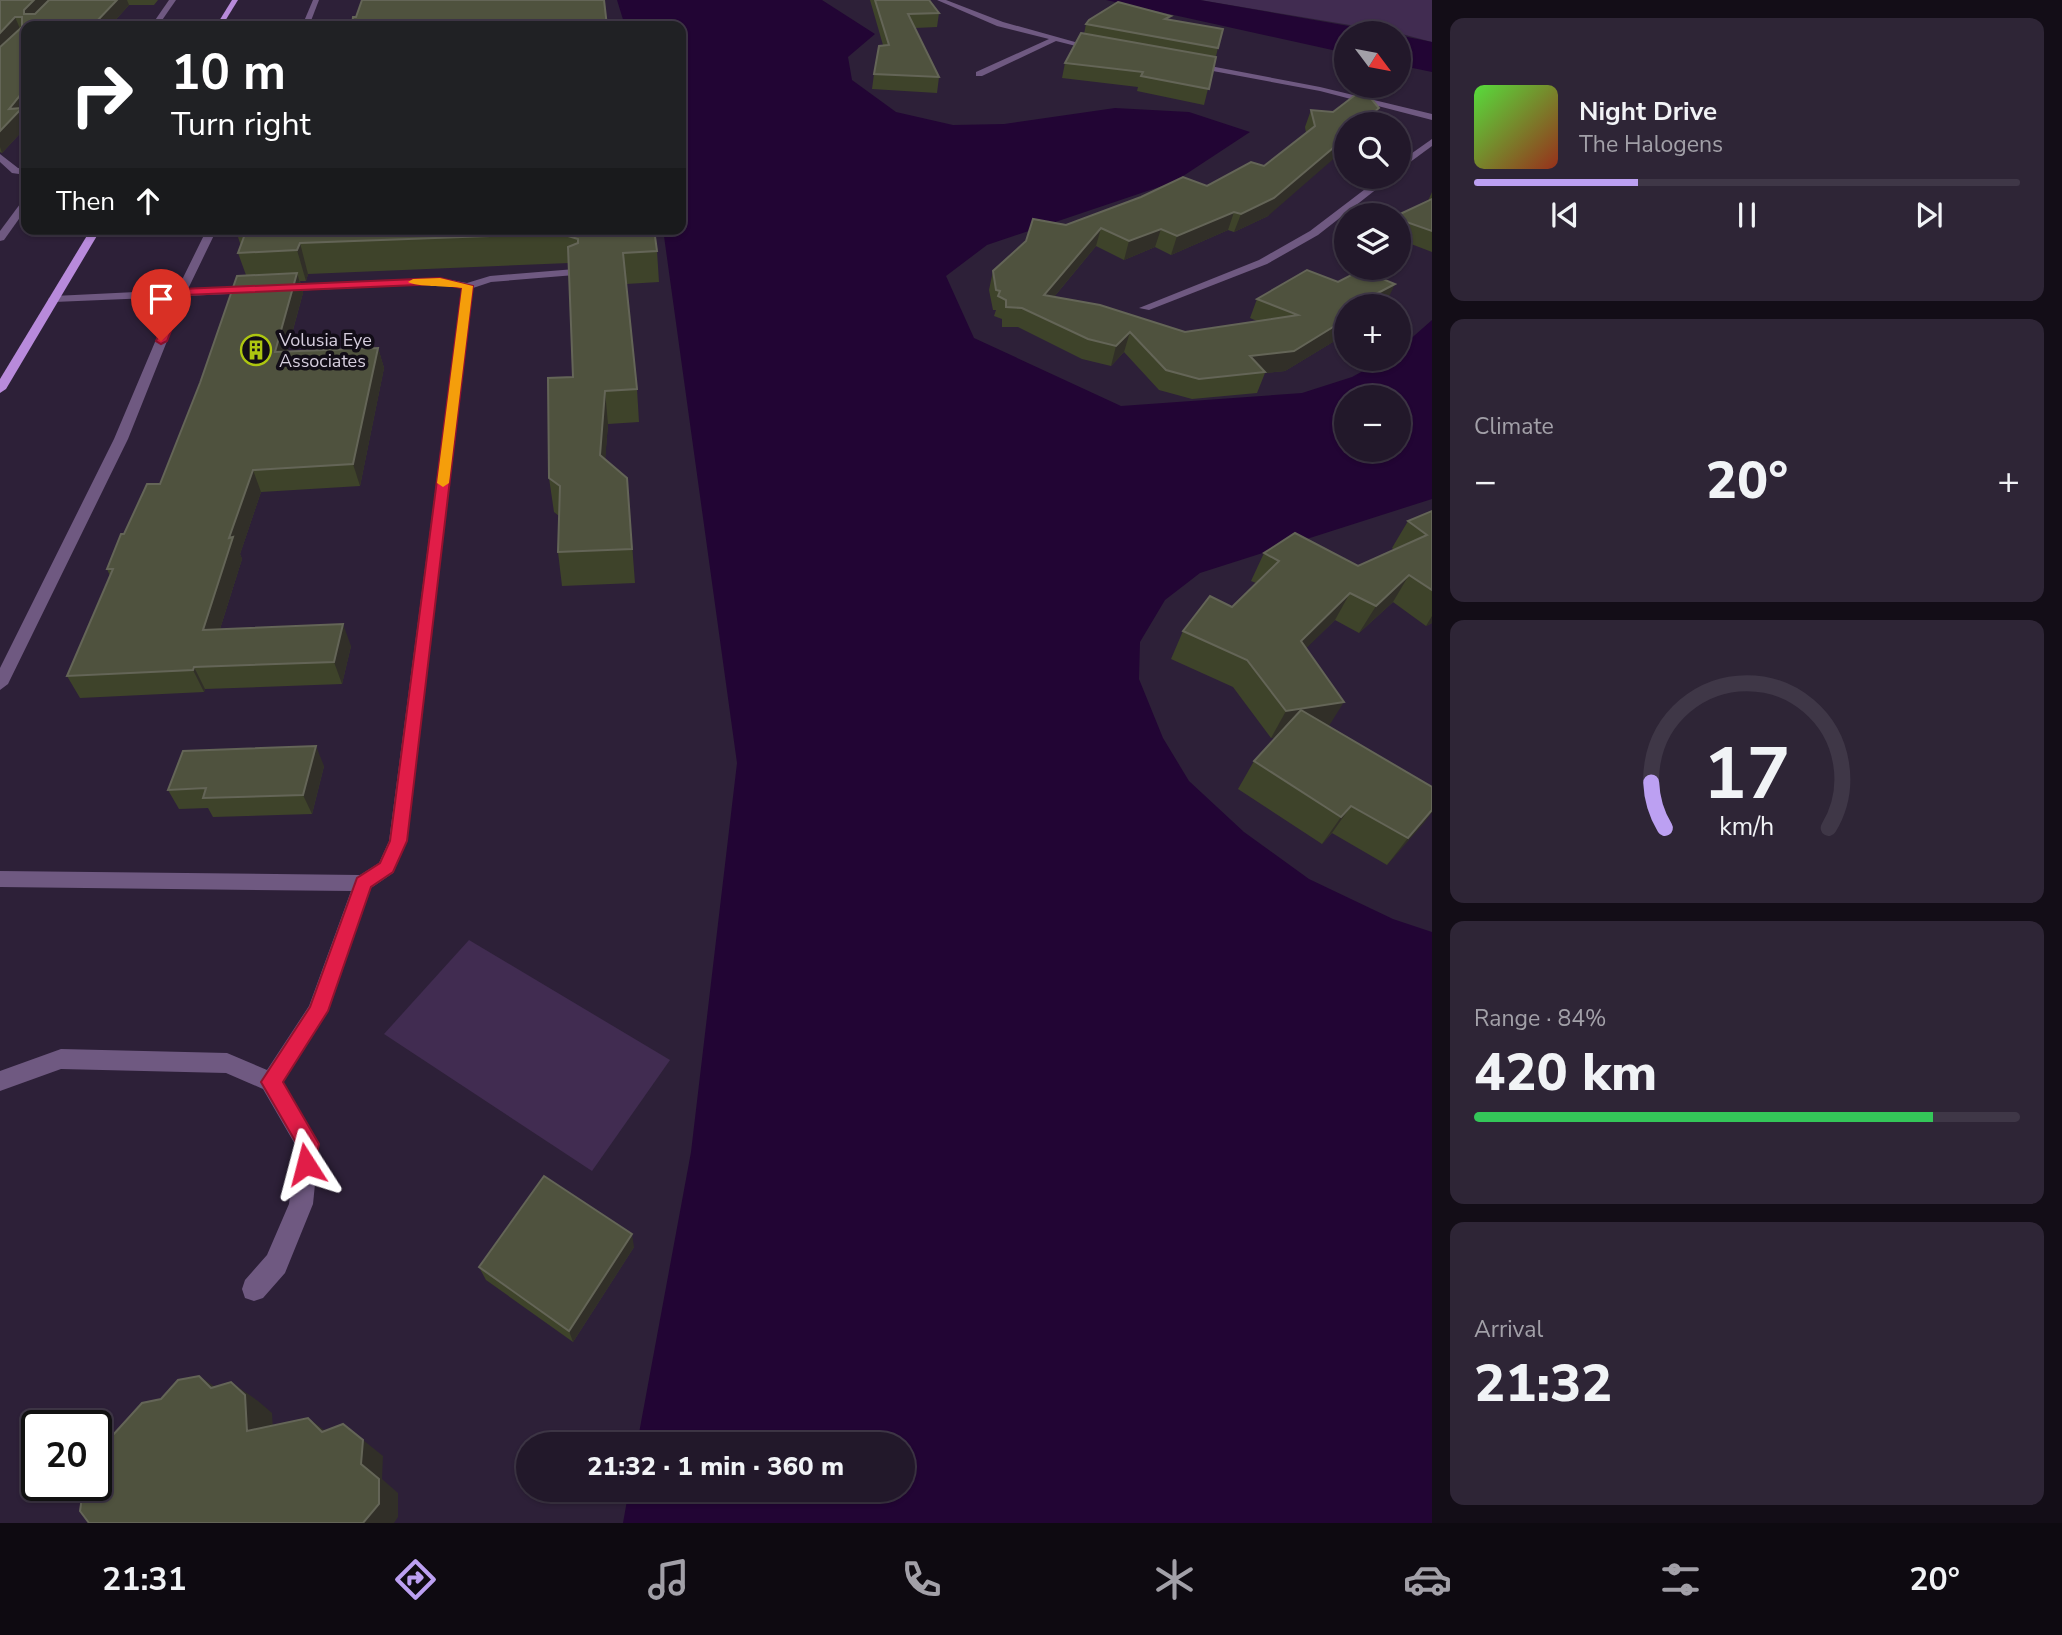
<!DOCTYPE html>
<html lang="en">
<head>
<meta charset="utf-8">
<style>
  :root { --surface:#22182a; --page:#2e2536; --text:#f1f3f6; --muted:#a2a0a8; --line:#3f3747; --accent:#bca0f2 }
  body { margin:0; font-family:"Nunito Sans",sans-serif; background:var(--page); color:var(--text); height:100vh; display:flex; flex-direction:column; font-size:26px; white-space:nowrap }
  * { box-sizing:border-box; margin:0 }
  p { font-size:23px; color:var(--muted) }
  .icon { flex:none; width:38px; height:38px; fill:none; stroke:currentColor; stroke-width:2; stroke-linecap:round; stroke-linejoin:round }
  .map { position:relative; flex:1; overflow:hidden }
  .sheet { display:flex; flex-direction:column; gap:18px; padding:18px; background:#130d17; width:630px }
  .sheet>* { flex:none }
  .banner { position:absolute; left:21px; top:21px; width:665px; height:214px; border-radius:14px; box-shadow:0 2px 5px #0004,0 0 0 2px var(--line); background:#202124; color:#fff; overflow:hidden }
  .needle { width:46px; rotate:122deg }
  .controls { position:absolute; left:1334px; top:21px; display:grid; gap:14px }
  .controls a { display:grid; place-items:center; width:77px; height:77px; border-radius:50%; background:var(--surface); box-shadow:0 2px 5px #0004,0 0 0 2px var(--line); font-size:35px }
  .speed { position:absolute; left:21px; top:1410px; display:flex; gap:14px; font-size:35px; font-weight:700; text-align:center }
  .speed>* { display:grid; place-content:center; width:91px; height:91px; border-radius:50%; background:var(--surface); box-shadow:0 2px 5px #0004,0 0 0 2px var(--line); line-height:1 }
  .speed .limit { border:4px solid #111; border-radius:10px; background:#fff; color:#111 }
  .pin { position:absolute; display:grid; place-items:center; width:60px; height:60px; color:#fff; margin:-72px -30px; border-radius:50% 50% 50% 0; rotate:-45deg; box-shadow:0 0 7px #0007 }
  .pin .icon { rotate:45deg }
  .me { position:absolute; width:77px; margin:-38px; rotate:351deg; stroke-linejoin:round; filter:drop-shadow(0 0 5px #0008) }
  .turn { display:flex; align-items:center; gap:24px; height:147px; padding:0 35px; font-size:32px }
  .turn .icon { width:91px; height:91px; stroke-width:2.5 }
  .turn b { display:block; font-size:49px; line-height:60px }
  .then { display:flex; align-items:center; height:66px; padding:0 35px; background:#0003; gap:14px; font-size:26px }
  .big { font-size:52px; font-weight:800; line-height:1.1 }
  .sheet .card { flex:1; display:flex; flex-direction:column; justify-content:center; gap:10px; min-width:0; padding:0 24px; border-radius:14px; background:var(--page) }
  .sheet .dial { align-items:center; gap:0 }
  .dial svg { height:182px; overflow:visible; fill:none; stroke:var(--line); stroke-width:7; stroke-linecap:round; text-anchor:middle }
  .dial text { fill:var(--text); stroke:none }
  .song { display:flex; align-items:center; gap:21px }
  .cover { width:84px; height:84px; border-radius:10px; background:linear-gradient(135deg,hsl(110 70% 55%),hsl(10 70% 35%)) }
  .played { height:7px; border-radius:4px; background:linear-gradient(90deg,var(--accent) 30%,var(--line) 30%) }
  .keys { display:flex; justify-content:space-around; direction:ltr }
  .heat { display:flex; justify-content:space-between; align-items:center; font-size:38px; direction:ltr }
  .charge { height:10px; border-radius:5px; background:linear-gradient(90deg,#34c759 84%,var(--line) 0) }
  .trip { position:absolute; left:516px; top:1432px; width:399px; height:70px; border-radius:35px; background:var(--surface); box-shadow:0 2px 5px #0004,0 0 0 2px var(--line); font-weight:800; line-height:70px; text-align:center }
  .menu { display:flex; height:112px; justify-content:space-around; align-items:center; background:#0e0a11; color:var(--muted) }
  .menu .icon { width:49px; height:49px }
  .menu .selected { color:var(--accent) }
  .menu b { font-size:32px; color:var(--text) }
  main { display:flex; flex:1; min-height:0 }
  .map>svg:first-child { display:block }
</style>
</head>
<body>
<main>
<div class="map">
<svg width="1432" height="1523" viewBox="0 0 1432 1523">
  <rect width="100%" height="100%" fill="#2d2038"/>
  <!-- green -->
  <g fill="#412c51">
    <polygon points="1200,0 1432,0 1432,42 1398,33"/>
    <polygon points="469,940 670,1060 592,1171 384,1034"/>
  </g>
  <!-- water -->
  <g fill="#220534" fill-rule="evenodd">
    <path d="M617,0H822L875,34L848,57L852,80L896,112L953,125L1004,124L1115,108L1189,112L1250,132L1174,182L987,245L946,276L974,338L1121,406L1302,393L1352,377L1385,359H1398V350L1432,320V499L1200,573L1165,600L1140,642L1139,679L1163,738L1189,781L1244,832L1309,879L1393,919L1432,932V1523H623L629,1489H903V1444H637L691,1152L737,763L663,229H681V26H625ZM1346,397H1398V450H1346Z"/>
    <polygon points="1106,0 1200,0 1389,33 1346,33 1346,53"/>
    <polygon points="1398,35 1432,42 1432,72 1398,65"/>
  </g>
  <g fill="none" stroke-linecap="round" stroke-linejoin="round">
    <!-- minor -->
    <g fill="#6f5981" fill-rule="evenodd">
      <polygon points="169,0 176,0 158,26 151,26"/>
      <polygon points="313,0 319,0 309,26 302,26"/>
      <polygon points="937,0 946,0 1003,22 1100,49 1096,51 1056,41 982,76 976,76 976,72 1049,39 997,26"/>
      <polygon points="1189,62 1320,87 1432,114 1432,120 1320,91 1186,66"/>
      <polygon points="1432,139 1432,146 1398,171 1398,163"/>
      <polygon points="0,154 18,168 26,169 26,175 12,173 0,162"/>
      <polygon points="1381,177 1392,177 1318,235 1267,264 1149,310 1139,308 1259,260 1310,231"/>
      <polygon points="26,199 26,209 4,240 0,241 0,231 23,200"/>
      <polygon points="207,229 217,229 188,289 440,278 467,283 490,276 575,269 580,272 575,275 491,282 473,288 407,841 393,873 371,888 328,1011 283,1082 319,1144 313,1204 285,1273 263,1298 254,1301 245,1298 242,1289 245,1280 267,1255 289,1204 296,1146 263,1089 226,1073 61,1069 0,1091 0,1071 61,1049 227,1053 267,1070 309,1006 351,891 0,887 0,871 360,875 379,863 389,841 462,288 440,284 185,296 128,439 8,684 0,690 0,668 114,439 174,297 54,302 48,299 54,296 177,290"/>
    </g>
    <!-- major -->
    <g fill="#b88adb" fill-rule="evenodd">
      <polygon points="232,0 238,0 222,26 216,26"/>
      <polygon points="91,229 101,229 6,389 0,393 0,379"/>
    </g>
  </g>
  <!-- wall -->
  <g fill="#3e432a">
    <polygon points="0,0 158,0 154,5 129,5 110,26 26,26 25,114 26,117 26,127 2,153 0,152"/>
    <polygon points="870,0 929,0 939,13 937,27 915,28 939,77 937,93 872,89 874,74 883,45"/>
    <polygon points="1170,20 1218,48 1204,105 1137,91 1138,87 1062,78 1065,63 1084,34 1086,24"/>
    <polygon points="1311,110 1333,112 1268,216 1234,232 1228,230 1171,255 1155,247 1124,260 1096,246 1054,297 1185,332 1257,321 1250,318 1257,299 1386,303 1346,306 1346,334 1285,371 1265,373 1257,393 1192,399 1159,390 1124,352 1111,366 1082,359 1018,327 1002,327 1002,319 994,316 996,310 993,310 989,290 993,271 1066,225 1207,186 1264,166 1306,133 1305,127"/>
    <polygon points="1432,192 1432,252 1398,239 1398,215 1428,201"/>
    <polygon points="654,229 657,251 659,282 626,284 637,389 639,422 608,424 605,459 627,478 635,583 562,586 558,552 559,516 554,512 549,478 573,377 569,263 308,274 306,281 300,281 303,293 287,352 378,348 384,368 360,486 261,492 240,554 242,559 220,629 351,646 342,684 205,689 204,692 80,698 67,676 110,576 107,569 124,534 160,484 246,275 238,253 241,246 237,234"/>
    <polygon points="1432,511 1432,623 1426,626 1393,602 1359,633 1335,620 1306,648 1329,726 1432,787 1432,812 1387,865 1332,833 1322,844 1238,789 1254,761 1276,737 1271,738 1233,687 1171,659 1183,631 1232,607 1256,583 1251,581 1264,553 1358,566 1394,550 1392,548 1408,521"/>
    <polygon points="324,766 312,814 213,817 208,808 179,809 168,790"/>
    <polygon points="634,1247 573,1342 486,1280 479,1267"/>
  </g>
  <!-- shaded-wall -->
  <g fill="#312f28">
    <polygon points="34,0 52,0 30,26 24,14 24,10"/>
    <polygon points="117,0 127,0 129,5 110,26 98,26 96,22"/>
    <polygon points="15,17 21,31 0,54 0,33"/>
    <polygon points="26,88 26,112 25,114 26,117 26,127 2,153 0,147 0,131 9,109"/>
    <polygon points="1379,108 1373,124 1360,124"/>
    <polygon points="1346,137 1346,148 1268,216 1234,232 1241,214"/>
    <polygon points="1234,212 1228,230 1171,255 1177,236"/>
    <polygon points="1101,228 1096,246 1039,315 1044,295"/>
    <polygon points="1161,229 1155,247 1124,260 1129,241"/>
    <polygon points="300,243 308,274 306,281 297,250"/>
    <polygon points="297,273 303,293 281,373 275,352"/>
    <polygon points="1395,284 1386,303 1380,306 1368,306 1374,295"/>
    <polygon points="1346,319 1346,334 1285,371 1265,373 1265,372 1250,356"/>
    <polygon points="1130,332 1124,352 1111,366 1116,346"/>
    <polygon points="378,348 384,368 360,486 353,464"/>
    <polygon points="605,391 608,424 603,488 600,455"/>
    <polygon points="253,470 261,492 240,554 242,559 213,651 203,630 229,538"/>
    <polygon points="1409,575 1393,602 1359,633 1376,606"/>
    <polygon points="1350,593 1335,620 1286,668 1301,641"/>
    <polygon points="1432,616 1432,623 1426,626"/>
    <polygon points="343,624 351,646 342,684 334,662"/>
    <polygon points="194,667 205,689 204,692 193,670"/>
    <polygon points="1344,702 1327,729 1271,738 1286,711"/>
    <polygon points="316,746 324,766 312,814 303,795"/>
    <polygon points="1351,806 1332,833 1322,844 1341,817"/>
    <polygon points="1432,810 1432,812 1424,823 1387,865 1408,838"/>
    <polygon points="632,1234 634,1247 573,1342 569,1331"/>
    <polygon points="199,1376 227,1395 211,1388"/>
    <polygon points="231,1382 258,1401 272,1413 274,1448 247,1431"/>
    <polygon points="308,1418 331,1435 322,1432"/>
    <polygon points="343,1424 383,1456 382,1479 398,1493 398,1517 394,1523 363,1523 361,1464"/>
  </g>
  <!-- building -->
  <g fill="#4f523e" stroke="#646557" stroke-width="2">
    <polygon points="0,0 34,0 24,10 24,14 35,14 49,0 117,0 96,22 80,23 77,26 26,26 26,88 9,109 22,108 0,131 0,47 22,27 22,17 15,17 0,33"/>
    <polygon points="362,0 604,0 607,26 352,26 353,17 356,17"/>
    <polygon points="875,0 929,0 939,13 908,14 939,77 874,74 879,46 889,45"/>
    <polygon points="1118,2 1171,16 1165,19 1223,29 1218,48 1086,24 1089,20"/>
    <polygon points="1081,33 1216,57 1209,89 1141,76 1143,72 1065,63"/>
    <polygon points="1363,89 1379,108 1360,124 1346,124 1346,137 1274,198 1241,214 1234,212 1177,236 1161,229 1129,241 1101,228 1044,295 1100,305 1185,332 1298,315 1257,299 1307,270 1338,282 1361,270 1395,284 1374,295 1381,298 1368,306 1346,306 1346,319 1294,351 1250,356 1265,372 1199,379 1166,370 1130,332 1116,346 1088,339 1022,308 1006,307 1006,300 998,296 1000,291 996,290 993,271 1026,241 1033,219 1066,225 1141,197 1183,177 1207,186 1251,162 1264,166 1315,126 1311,110 1333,112"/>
    <polygon points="1432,199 1432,231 1398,219 1398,215"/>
    <polygon points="239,229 654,229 657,251 623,253 637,389 605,391 600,455 627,478 632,549 558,552 560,486 549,478 548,378 573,377 568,247 578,243 578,239 568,236 568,233 300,243 297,250 238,253 245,234 237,234"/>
    <polygon points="297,273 275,352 378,348 353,464 253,470 229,538 233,537 203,630 343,624 334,662 194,667 193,670 67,676 113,569 107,569 121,534 124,534 147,484 160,484 200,383 237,276"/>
    <polygon points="1432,511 1432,590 1409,575 1376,606 1350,593 1301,641 1344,702 1286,711 1247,660 1183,631 1210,596 1232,607 1279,561 1264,553 1295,533 1358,566 1427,535 1408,521"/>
    <polygon points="1301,710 1432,787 1432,810 1408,838 1351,806 1341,817 1254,761"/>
    <polygon points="316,746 303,795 203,798 206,788 168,790 183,751"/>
    <polygon points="544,1176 632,1234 569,1331 479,1267"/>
    <polygon points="199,1376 211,1388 231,1382 245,1395 247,1431 308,1418 322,1432 343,1424 363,1440 361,1464 379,1479 379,1504 363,1523 89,1523 80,1511 83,1490 87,1486 96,1486 96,1473 98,1471 102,1447 142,1403 161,1399 178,1380"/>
  </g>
  <!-- route -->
  <polygon fill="#e11d48" stroke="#92132f" stroke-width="2" points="440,278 473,286 407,841 393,872 371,887 328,1011 283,1082 319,1144 313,1171 306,1174 298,1171 295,1164 298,1146 261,1082 310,1007 357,878 380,863 390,841 462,288 440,284 185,295 167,341 161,344 156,341 176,292 181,289"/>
  <!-- slow -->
  <path fill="#f59e0b" d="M440,278L473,286L449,483L443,487L437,483L462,288C450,286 416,287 408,282L413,279Z"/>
  <!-- icons -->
  <defs>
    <g id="building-ring" transform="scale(1.575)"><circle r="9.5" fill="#120d17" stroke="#adc610" stroke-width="1.5"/><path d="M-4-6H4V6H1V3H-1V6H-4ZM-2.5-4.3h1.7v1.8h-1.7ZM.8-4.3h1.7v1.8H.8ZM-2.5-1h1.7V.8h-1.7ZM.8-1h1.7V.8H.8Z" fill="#adc610"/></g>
  </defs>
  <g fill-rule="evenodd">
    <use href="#building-ring" x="256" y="350"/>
  </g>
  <g text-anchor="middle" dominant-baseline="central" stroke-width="7" stroke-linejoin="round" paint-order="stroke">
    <!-- far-poi labels -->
    <g font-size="18" fill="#d5cddd" stroke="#120d17" text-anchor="start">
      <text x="279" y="340">Volusia Eye<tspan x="279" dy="21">Associates</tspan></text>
    </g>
  </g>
</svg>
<div class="controls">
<a><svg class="needle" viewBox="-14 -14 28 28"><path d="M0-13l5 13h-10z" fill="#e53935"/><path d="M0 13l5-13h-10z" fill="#a2a0a8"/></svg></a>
<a><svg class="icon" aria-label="search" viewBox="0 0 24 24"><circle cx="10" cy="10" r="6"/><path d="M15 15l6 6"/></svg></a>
<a><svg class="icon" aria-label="layers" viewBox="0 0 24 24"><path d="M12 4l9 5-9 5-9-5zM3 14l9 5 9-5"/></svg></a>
<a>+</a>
<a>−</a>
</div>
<div class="speed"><div class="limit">20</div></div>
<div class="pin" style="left:161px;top:341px;background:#d93025"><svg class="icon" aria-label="arrive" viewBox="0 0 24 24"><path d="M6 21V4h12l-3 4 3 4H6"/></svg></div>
<svg class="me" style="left:306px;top:1164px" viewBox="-20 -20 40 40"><path d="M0-17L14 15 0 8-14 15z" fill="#e11d48" stroke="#fff" stroke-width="4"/></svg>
<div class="trip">21:32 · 1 min · 360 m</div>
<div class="banner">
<div class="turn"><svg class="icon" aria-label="right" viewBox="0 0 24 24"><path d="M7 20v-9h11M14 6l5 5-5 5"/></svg><div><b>10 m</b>Turn right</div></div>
<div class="then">Then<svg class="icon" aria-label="ahead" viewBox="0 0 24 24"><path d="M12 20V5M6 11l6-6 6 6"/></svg></div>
</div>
</div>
<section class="sheet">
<div class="card">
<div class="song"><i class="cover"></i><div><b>Night Drive</b><p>The Halogens</p></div></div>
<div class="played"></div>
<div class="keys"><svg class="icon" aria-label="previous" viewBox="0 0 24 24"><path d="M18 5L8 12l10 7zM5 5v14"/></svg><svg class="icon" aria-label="pause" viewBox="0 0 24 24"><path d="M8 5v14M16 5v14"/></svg><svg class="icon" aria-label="next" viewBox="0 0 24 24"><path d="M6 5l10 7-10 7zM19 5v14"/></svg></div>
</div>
<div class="card"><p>Climate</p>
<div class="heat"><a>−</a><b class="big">20°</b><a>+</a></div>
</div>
<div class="card dial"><svg viewBox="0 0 100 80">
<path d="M14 69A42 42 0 1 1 86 69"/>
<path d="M14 69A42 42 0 0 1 8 49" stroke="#bca0f2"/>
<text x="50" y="56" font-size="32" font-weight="700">17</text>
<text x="50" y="72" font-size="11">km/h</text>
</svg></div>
<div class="card"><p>Range · 84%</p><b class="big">420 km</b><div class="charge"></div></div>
<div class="card"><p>Arrival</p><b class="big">21:32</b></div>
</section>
</main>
<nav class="menu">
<b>21:31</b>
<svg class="icon selected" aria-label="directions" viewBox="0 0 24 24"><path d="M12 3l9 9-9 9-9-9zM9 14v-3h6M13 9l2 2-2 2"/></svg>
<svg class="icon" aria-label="music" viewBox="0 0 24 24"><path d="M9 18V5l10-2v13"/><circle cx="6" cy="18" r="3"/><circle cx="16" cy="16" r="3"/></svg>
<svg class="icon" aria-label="phone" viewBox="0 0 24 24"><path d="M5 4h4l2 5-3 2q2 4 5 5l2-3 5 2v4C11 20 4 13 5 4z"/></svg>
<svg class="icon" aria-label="climate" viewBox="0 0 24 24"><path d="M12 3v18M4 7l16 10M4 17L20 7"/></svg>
<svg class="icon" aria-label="car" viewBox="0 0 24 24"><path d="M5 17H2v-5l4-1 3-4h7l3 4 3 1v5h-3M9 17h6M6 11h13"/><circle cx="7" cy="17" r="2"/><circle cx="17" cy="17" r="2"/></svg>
<svg class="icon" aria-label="filters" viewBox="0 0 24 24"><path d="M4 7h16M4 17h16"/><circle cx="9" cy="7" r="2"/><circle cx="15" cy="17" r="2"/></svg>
<b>20°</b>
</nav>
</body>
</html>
